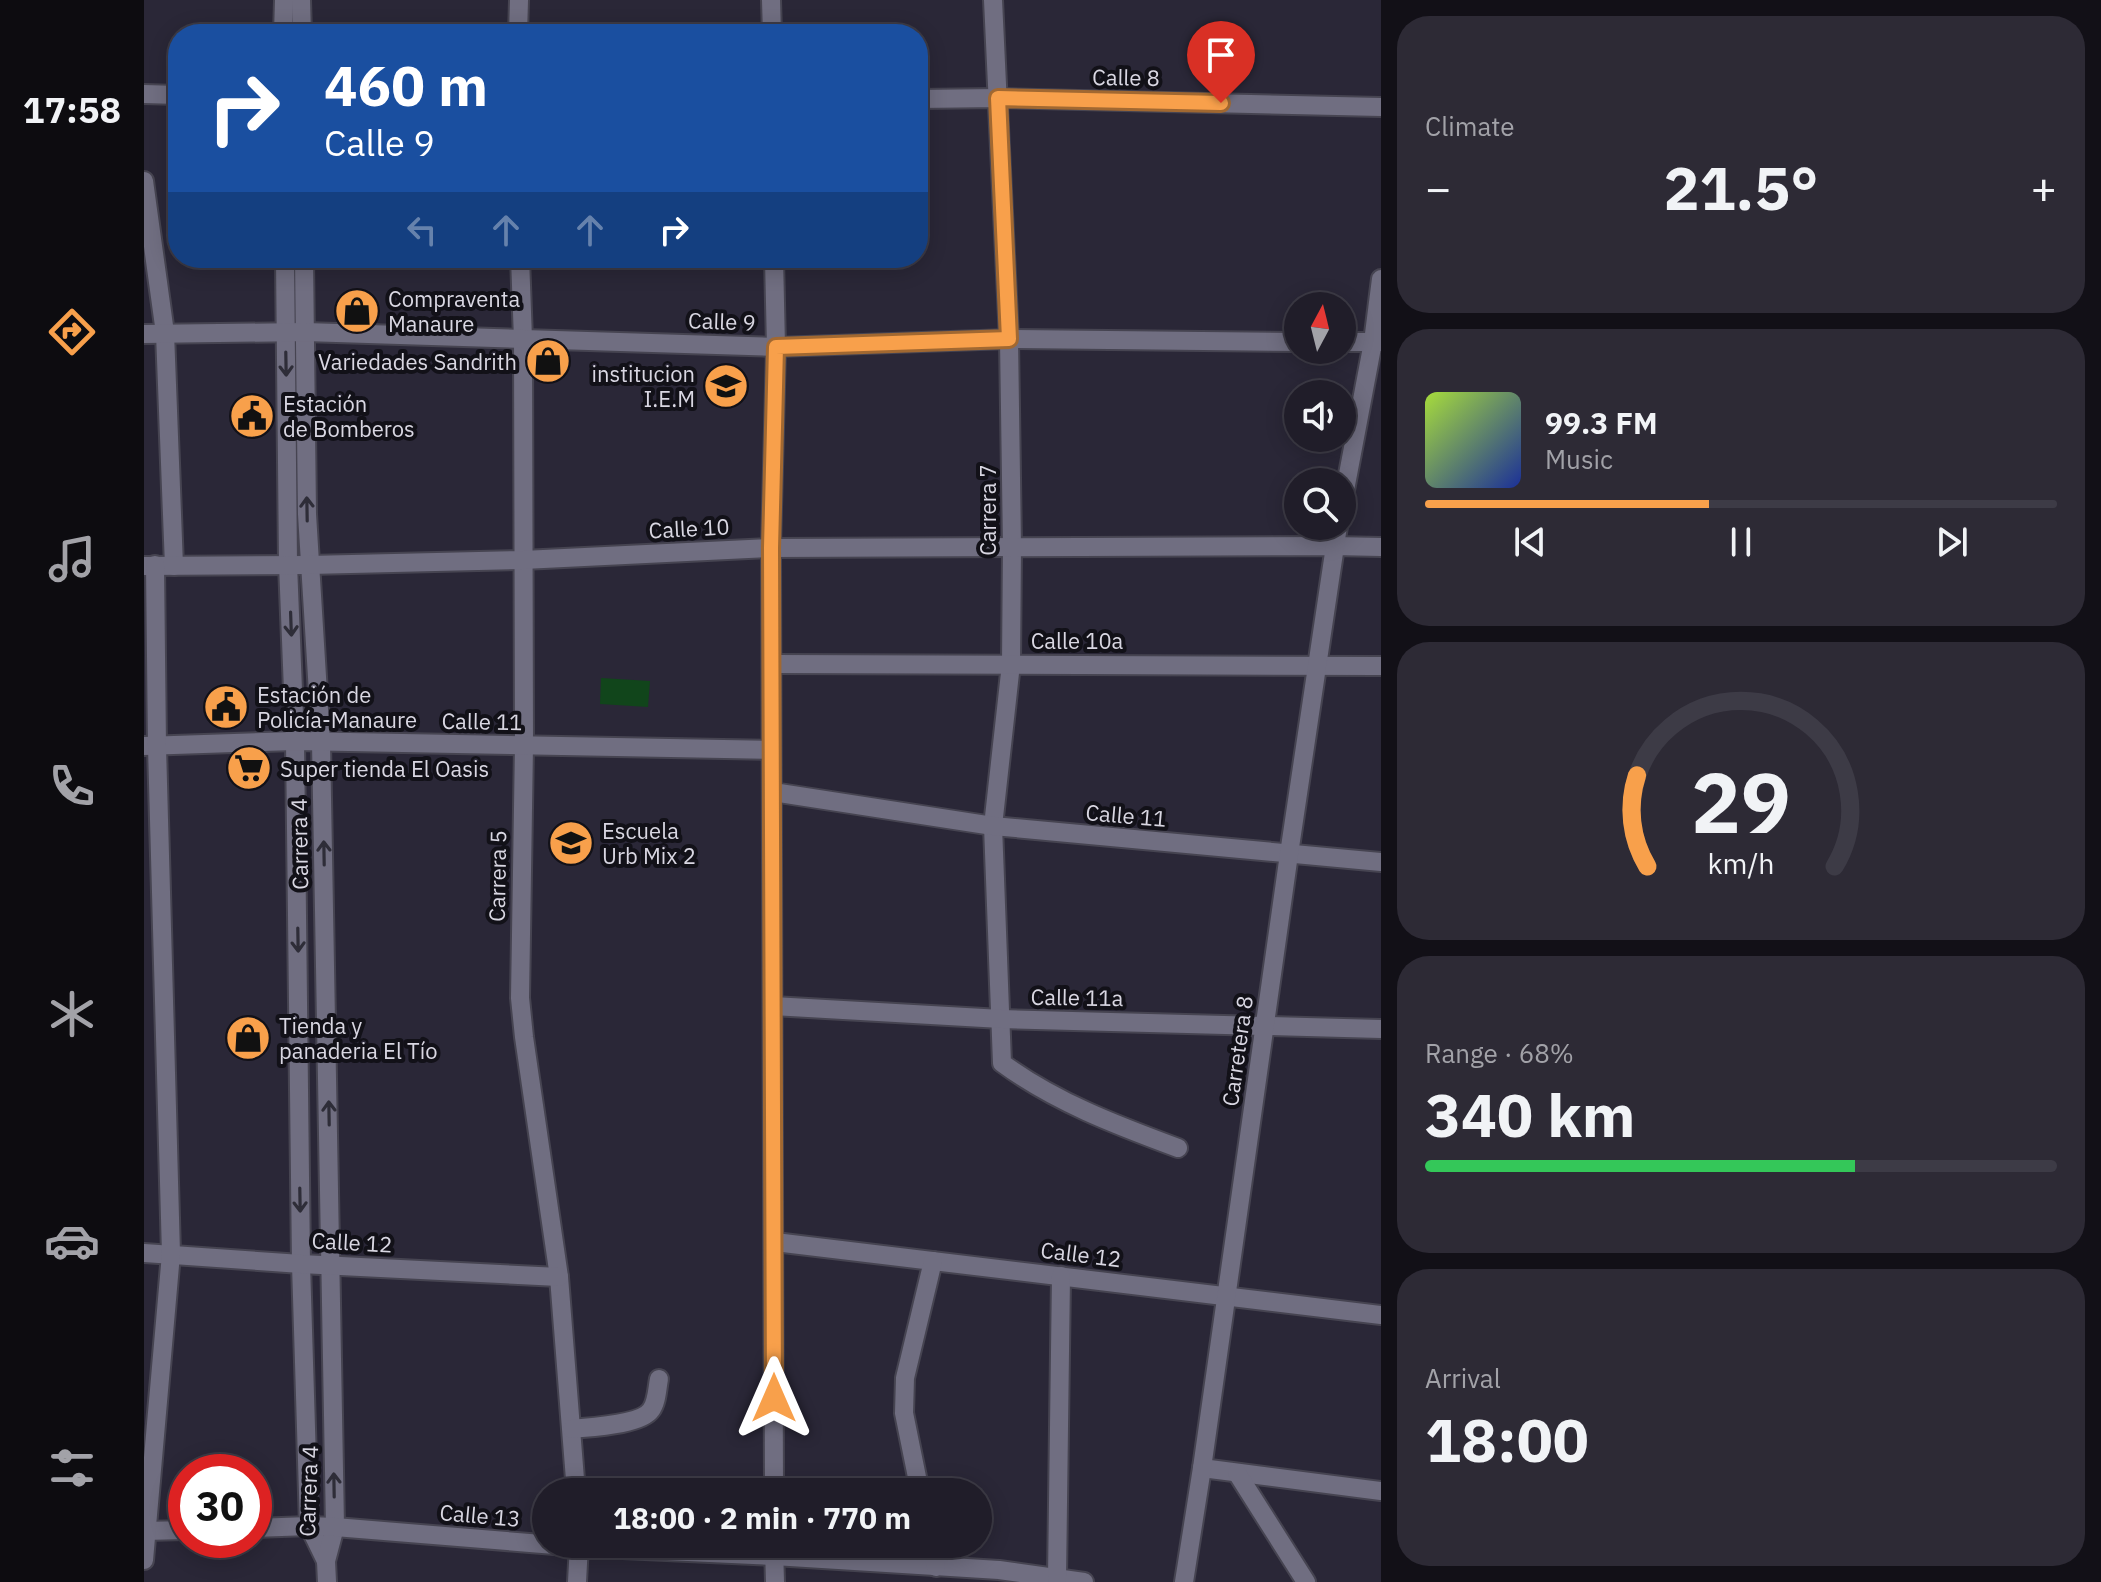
<!DOCTYPE html>
<html lang="en">
<head>
<meta charset="utf-8">
<style>
  :root { --surface:#201d29; --page:#2d2a35; --text:#f1f3f6; --muted:#a2a2a8; --line:#3d3b46; --accent:#f8a04b }
  body { margin:0; font-family:"IBM Plex Sans",sans-serif; background:var(--page); color:var(--text); height:100vh; display:flex; flex-direction:column; font-size:30px; white-space:nowrap }
  * { box-sizing:border-box; margin:0 }
  p { font-size:26px; color:var(--muted) }
  .icon { flex:none; width:44px; height:44px; fill:none; stroke:currentColor; stroke-width:2; stroke-linecap:round; stroke-linejoin:round }
  .map { position:relative; flex:1; overflow:hidden }
  .sheet { display:flex; flex-direction:column; gap:16px; padding:16px; background:#121017; width:720px }
  .sheet>* { flex:none }
  .guide { position:absolute; left:24px; top:24px; width:760px; height:244px; border-radius:32px; box-shadow:0 4px 20px #0003,0 0 0 2px var(--line); background:#1a4fa0; color:#fff; overflow:hidden }
  .needle { width:52px; rotate:7deg }
  .tools { position:absolute; left:1140px; top:292px; display:grid; gap:16px }
  .tools a { display:grid; place-items:center; width:72px; height:72px; border-radius:50%; background:var(--surface); box-shadow:0 4px 20px #0003,0 0 0 2px var(--line); font-size:40px }
  .speed { position:absolute; left:24px; top:1454px; display:flex; gap:16px; font-size:40px; font-weight:700; text-align:center }
  .speed>* { display:grid; place-content:center; width:104px; height:104px; border-radius:50%; background:var(--surface); box-shadow:0 4px 20px #0003,0 0 0 2px var(--line); line-height:1 }
  .speed .limit { border:12px solid #d22; background:#fff; color:#111 }
  .pin { position:absolute; display:grid; place-items:center; width:68px; height:68px; color:#fff; margin:-82px -34px; border-radius:50% 50% 50% 0; rotate:-45deg; box-shadow:0 0 8px #0007 }
  .pin .icon { rotate:45deg }
  .me { position:absolute; width:88px; margin:-44px; rotate:0deg; stroke-linejoin:round; filter:drop-shadow(0 0 6px #0008) }
  .turn { display:flex; align-items:center; gap:28px; height:168px; padding:0 24px; font-size:36px }
  .turn .icon { width:104px; height:104px; stroke-width:2.5 }
  .turn b { display:block; font-size:56px; line-height:68px }
  .lanes { display:flex; align-items:center; height:76px; padding:0 24px; background:#0003; justify-content:center; gap:40px; direction:ltr }
  .lanes .off { opacity:.35 }
  .big { font-size:60px; font-weight:800; line-height:1.1 }
  .sheet .tile { flex:1; display:flex; flex-direction:column; justify-content:center; gap:12px; min-width:0; padding:0 28px; border-radius:32px; background:var(--page) }
  .sheet .dial { align-items:center; gap:0 }
  .dial svg { height:208px; overflow:visible; fill:none; stroke:var(--line); stroke-width:7; stroke-linecap:round; text-anchor:middle }
  .dial text { fill:var(--text); stroke:none }
  .song { display:flex; align-items:center; gap:24px }
  .cover { width:96px; height:96px; border-radius:12px; background:linear-gradient(135deg,hsl(80 70% 55%),hsl(230 70% 35%)) }
  .played { height:8px; border-radius:4px; background:linear-gradient(90deg,var(--accent) 45%,var(--line) 45%) }
  .keys { display:flex; justify-content:space-around; direction:ltr }
  .heat { display:flex; justify-content:space-between; align-items:center; font-size:44px; direction:ltr }
  .charge { height:12px; border-radius:6px; background:linear-gradient(90deg,#34c759 68%,var(--line) 0) }
  .trip { position:absolute; left:388px; top:1478px; width:460px; height:80px; border-radius:40px; background:var(--surface); box-shadow:0 4px 20px #0003,0 0 0 2px var(--line); font-weight:800; line-height:80px; text-align:center }
  main { display:flex; flex:1; min-height:0 }
  .tab-bar { display:flex; flex-direction:column; width:144px; justify-content:space-around; align-items:center; background:#0d0c10; color:var(--muted) }
  .tab-bar .icon { width:56px; height:56px }
  .tab-bar .active { color:var(--accent) }
  .tab-bar b { font-size:36px; color:var(--text) }
  .map>svg:first-child { display:block }
</style>
</head>
<body>
<main>
<nav class="tab-bar">
<b>17:58</b>
<svg class="icon active" aria-label="directions" viewBox="0 0 24 24"><path d="M12 3l9 9-9 9-9-9zM9 14v-3h6M13 9l2 2-2 2"/></svg>
<svg class="icon" aria-label="music" viewBox="0 0 24 24"><path d="M9 18V5l10-2v13"/><circle cx="6" cy="18" r="3"/><circle cx="16" cy="16" r="3"/></svg>
<svg class="icon" aria-label="phone" viewBox="0 0 24 24"><path d="M5 4h4l2 5-3 2q2 4 5 5l2-3 5 2v4C11 20 4 13 5 4z"/></svg>
<svg class="icon" aria-label="climate" viewBox="0 0 24 24"><path d="M12 3v18M4 7l16 10M4 17L20 7"/></svg>
<svg class="icon" aria-label="car" viewBox="0 0 24 24"><path d="M5 17H2v-5l4-1 3-4h7l3 4 3 1v5h-3M9 17h6M6 11h13"/><circle cx="7" cy="17" r="2"/><circle cx="17" cy="17" r="2"/></svg>
<svg class="icon" aria-label="filters" viewBox="0 0 24 24"><path d="M4 7h16M4 17h16"/><circle cx="9" cy="7" r="2"/><circle cx="15" cy="17" r="2"/></svg>
</nav>
<div class="map">
<svg width="1237" height="1582" viewBox="0 0 1237 1582">
  <rect width="100%" height="100%" fill="#2a2737"/>
  <!-- green -->
  <polygon fill="#11451b" points="457,678 506,681 504,707 456,704"/>
  <g fill="none" stroke-linecap="round" stroke-linejoin="round">
    <!-- minor casing -->
    <g stroke="#464451" stroke-width="22">
      <g id="minor">
        <polyline points="157,0 158,34"/>
        <polyline points="627,0 628,34"/>
        <path d="M849,0L865,339L868,547L867,664L849,826L858,1063C911,1102 972,1125 1034,1148"/>
        <polyline points="139,34 140,0"/>
        <polyline points="374,34 375,0"/>
        <polyline points="0,94 34,95"/>
        <polyline points="774,99 854,98 1237,107"/>
        <polyline points="0,181 21,333 30,566"/>
        <polyline points="141,258 144,564 151,741 157,1264 165,1526 182,1561"/>
        <polyline points="160,258 163,514 177,742 191,1527 182,1561 183,1582"/>
        <polyline points="376,258 379,339 380,745 376,998 380,1037 415,1277 432,1492"/>
        <polyline points="0,334 161,332 632,347 865,339 1154,342"/>
        <polyline points="1198,342 1237,342"/>
        <polyline points="1198,506 1229,342 1237,279"/>
        <polyline points="0,566 165,565 379,560 627,548 1190,546 1237,547"/>
        <polyline points="629,664 1237,666"/>
        <polyline points="0,746 151,741 627,750"/>
        <polyline points="629,792 849,826 1237,862"/>
        <polyline points="629,1006 857,1019 1237,1029"/>
        <polyline points="631,1242 1237,1315"/>
        <polyline points="0,1253 157,1264 415,1277"/>
        <path d="M428,1429C446,1427 497,1425 507,1410C513,1402 513,1389 515,1379"/>
        <polyline points="1058,1468 1237,1491"/>
        <polyline points="1093,1473 1162,1582"/>
        <polyline points="630,1492 627,548 632,347 630,258"/>
        <polyline points="776,1492 760,1413 761,1378 789,1261"/>
        <polyline points="110,1528 165,1526 191,1527 435,1547 630,1556 855,1570 940,1582"/>
        <polyline points="0,1531 42,1530"/>
        <polyline points="787,1544 792,1567"/>
        <polyline points="630,1547 631,1582"/>
        <polyline points="0,1560 27,1254 13,747 11,565"/>
        <polyline points="913,1578 917,1276"/>
        <polyline points="433,1582 435,1544"/>
        <polyline points="1040,1582 1058,1468 1145,854 1194,526"/>
      </g>
    </g>
    <!-- minor -->
    <use href="#minor" stroke="#706e81" stroke-width="18"/>
  </g>
  <!-- one-way arrows -->
  <defs><path id="oneway-shaft" d="M-6 0H5M1.5-3L5.5 0L1.5 3" fill="none" stroke-width="1.6" stroke-linecap="round" stroke-linejoin="round" transform="scale(2)"/></defs>
  <g stroke="#2e2d38">
    <use href="#oneway-shaft" transform="translate(142 364) rotate(89)"/>
    <use href="#oneway-shaft" transform="translate(163 509) rotate(-91)"/>
    <use href="#oneway-shaft" transform="translate(147 624) rotate(88)"/>
    <use href="#oneway-shaft" transform="translate(180 853) rotate(-91)"/>
    <use href="#oneway-shaft" transform="translate(154 940) rotate(89)"/>
    <use href="#oneway-shaft" transform="translate(185 1113) rotate(-91)"/>
    <use href="#oneway-shaft" transform="translate(156 1200) rotate(89)"/>
    <use href="#oneway-shaft" transform="translate(190 1485) rotate(-91)"/>
  </g>
  <g fill="none" stroke-linecap="round" stroke-linejoin="round">
    <!-- route casing -->
    <g stroke="#a16831" stroke-width="20">
      <polyline id="route" points="630,1398 627,548 632,347 865,339 854,98 1077,103"/>
    </g>
    <!-- route -->
    <use href="#route" stroke="#f8a04b" stroke-width="14"/>
  </g>
  <!-- icons -->
  <defs>
    <g id="shop-disc" transform="scale(2.3)"><circle r="9.5" fill="#f8a04b" stroke="#121118"/><path d="M-5-2.5h2.3a2.7 3.5 0 0 1 5.4 0H5L5.5 6h-11ZM-1.5-2.5h3a1.5 2.3 0 0 0-3 0Z" fill="#111"/></g>
    <g id="school-disc" transform="scale(2.3)"><circle r="9.5" fill="#f8a04b" stroke="#121118"/><path d="M0-5L7-2L0 1L-7-2ZM-4 1L0 2.5L4 1V4Q0 6-4 4Z" fill="#111"/></g>
    <g id="civic-disc" transform="scale(2.3)"><circle r="9.5" fill="#f8a04b" stroke="#121118"/><path d="M-.6-6.5H3V-4.5H.6V-3L4-1V1h2V6H-6V1h2V-1L-.6-3ZM-1.2 2.5V6h2.4V2.5Z" fill="#111"/></g>
    <g id="supermarket-disc" transform="scale(2.3)"><circle r="9.5" fill="#f8a04b" stroke="#121118"/><path d="M-6-5.5h2.5l.6 2H6L4.5 2H-2.5L-4.4-4H-6ZM-1.5 3.2a1.3 1.3 0 1 0 .1 0ZM3 3.2a1.3 1.3 0 1 0 .1 0Z" fill="#111"/></g>
  </defs>
  <g fill-rule="evenodd">
    <use href="#shop-disc" x="213" y="311"/>
    <use href="#shop-disc" x="404" y="361"/>
    <use href="#school-disc" x="582" y="386"/>
    <use href="#civic-disc" x="108" y="416"/>
    <use href="#civic-disc" x="82" y="707"/>
    <use href="#supermarket-disc" x="105" y="768"/>
    <use href="#school-disc" x="427" y="843"/>
    <use href="#shop-disc" x="104" y="1038"/>
  </g>
  <g text-anchor="middle" dominant-baseline="central" stroke-width="8" stroke-linejoin="round" paint-order="stroke">
    <!-- street labels -->
    <g font-size="22" fill="#d9d7e2" stroke="#121118">
      <text transform="translate(982 77) rotate(1)">Calle 8</text>
      <text transform="translate(578 321) rotate(2)">Calle 9</text>
      <text transform="translate(843 510) rotate(-90)">Carrera 7</text>
      <text transform="translate(545 528) rotate(-3)">Calle 10</text>
      <text x="933" y="640">Calle 10a</text>
      <text transform="translate(338 721) rotate(1)">Calle 11</text>
      <text transform="translate(982 815) rotate(5)">Calle 11</text>
      <text transform="translate(155 844) rotate(-91)">Carrera 4</text>
      <text transform="translate(353 876) rotate(-89)">Carrera 5</text>
      <text transform="translate(933 997) rotate(1)">Calle 11a</text>
      <text transform="translate(1093 1051) rotate(-82)">Carretera 8</text>
      <text transform="translate(208 1242) rotate(3)">Calle 12</text>
      <text transform="translate(937 1254) rotate(7)">Calle 12</text>
      <text transform="translate(164 1491) rotate(-88)">Carrera 4</text>
      <text transform="translate(336 1515) rotate(5)">Calle 13</text>
    </g>
    <!-- poi labels -->
    <g font-size="22" fill="#d9d7e2" stroke="#121118" text-anchor="start">
      <text x="244" y="298">Compraventa<tspan x="244" dy="25">Manaure</tspan></text>
      <text x="373" y="361" text-anchor="end">Variedades Sandrith</text>
      <text x="551" y="373" text-anchor="end">institucion<tspan x="551" dy="25">I.E.M</tspan></text>
      <text x="139" y="403">Estación<tspan x="139" dy="25">de Bomberos</tspan></text>
      <text x="113" y="694">Estación de<tspan x="113" dy="25">Policía-Manaure</tspan></text>
      <text x="136" y="768">Super tienda El Oasis</text>
      <text x="458" y="830">Escuela<tspan x="458" dy="25">Urb Mix 2</tspan></text>
      <text x="135" y="1025">Tienda y<tspan x="135" dy="25">panaderia El Tío</tspan></text>
    </g>
  </g>
</svg>
<div class="tools">
<a><svg class="needle" viewBox="-14 -14 28 28"><path d="M0-13l5 13h-10z" fill="#e53935"/><path d="M0 13l5-13h-10z" fill="#a2a2a8"/></svg></a>
<a><svg class="icon" aria-label="sound" viewBox="0 0 24 24"><path d="M4 9h4l5-4v14l-5-4H4zM17 9q2 3 0 6"/></svg></a>
<a><svg class="icon" aria-label="search" viewBox="0 0 24 24"><circle cx="10" cy="10" r="6"/><path d="M15 15l6 6"/></svg></a>
</div>
<div class="speed"><div class="limit">30</div></div>
<div class="pin" style="left:1077px;top:103px;background:#d93025"><svg class="icon" aria-label="arrive" viewBox="0 0 24 24"><path d="M6 21V4h12l-3 4 3 4H6"/></svg></div>
<svg class="me" style="left:630px;top:1398px" viewBox="-20 -20 40 40"><path d="M0-17L14 15 0 8-14 15z" fill="#f8a04b" stroke="#fff" stroke-width="4"/></svg>
<div class="trip">18:00 · 2 min · 770 m</div>
<div class="guide">
<div class="turn"><svg class="icon" aria-label="right" viewBox="0 0 24 24"><path d="M7 20v-9h11M14 6l5 5-5 5"/></svg><div><b>460 m</b>Calle 9</div></div>
<div class="lanes"><svg class="icon off" aria-label="left" viewBox="0 0 24 24"><path d="M17 20v-9H6M10 6l-5 5 5 5"/></svg><svg class="icon off" aria-label="ahead" viewBox="0 0 24 24"><path d="M12 20V5M6 11l6-6 6 6"/></svg><svg class="icon off" aria-label="ahead" viewBox="0 0 24 24"><path d="M12 20V5M6 11l6-6 6 6"/></svg><svg class="icon" aria-label="right" viewBox="0 0 24 24"><path d="M7 20v-9h11M14 6l5 5-5 5"/></svg></div>
</div>
</div>
<section class="sheet">
<div class="tile"><p>Climate</p>
<div class="heat"><a>−</a><b class="big">21.5°</b><a>+</a></div>
</div>
<div class="tile">
<div class="song"><i class="cover"></i><div><b>99.3 FM</b><p>Music</p></div></div>
<div class="played"></div>
<div class="keys"><svg class="icon" aria-label="previous" viewBox="0 0 24 24"><path d="M18 5L8 12l10 7zM5 5v14"/></svg><svg class="icon" aria-label="pause" viewBox="0 0 24 24"><path d="M8 5v14M16 5v14"/></svg><svg class="icon" aria-label="next" viewBox="0 0 24 24"><path d="M6 5l10 7-10 7zM19 5v14"/></svg></div>
</div>
<div class="tile dial"><svg viewBox="0 0 100 80">
<path d="M14 69A42 42 0 1 1 86 69"/>
<path d="M14 69A42 42 0 0 1 10 34" stroke="#f8a04b"/>
<text x="50" y="56" font-size="32" font-weight="700">29</text>
<text x="50" y="72" font-size="11">km/h</text>
</svg></div>
<div class="tile"><p>Range · 68%</p><b class="big">340 km</b><div class="charge"></div></div>
<div class="tile"><p>Arrival</p><b class="big">18:00</b></div>
</section>
</main>
</body>
</html>
